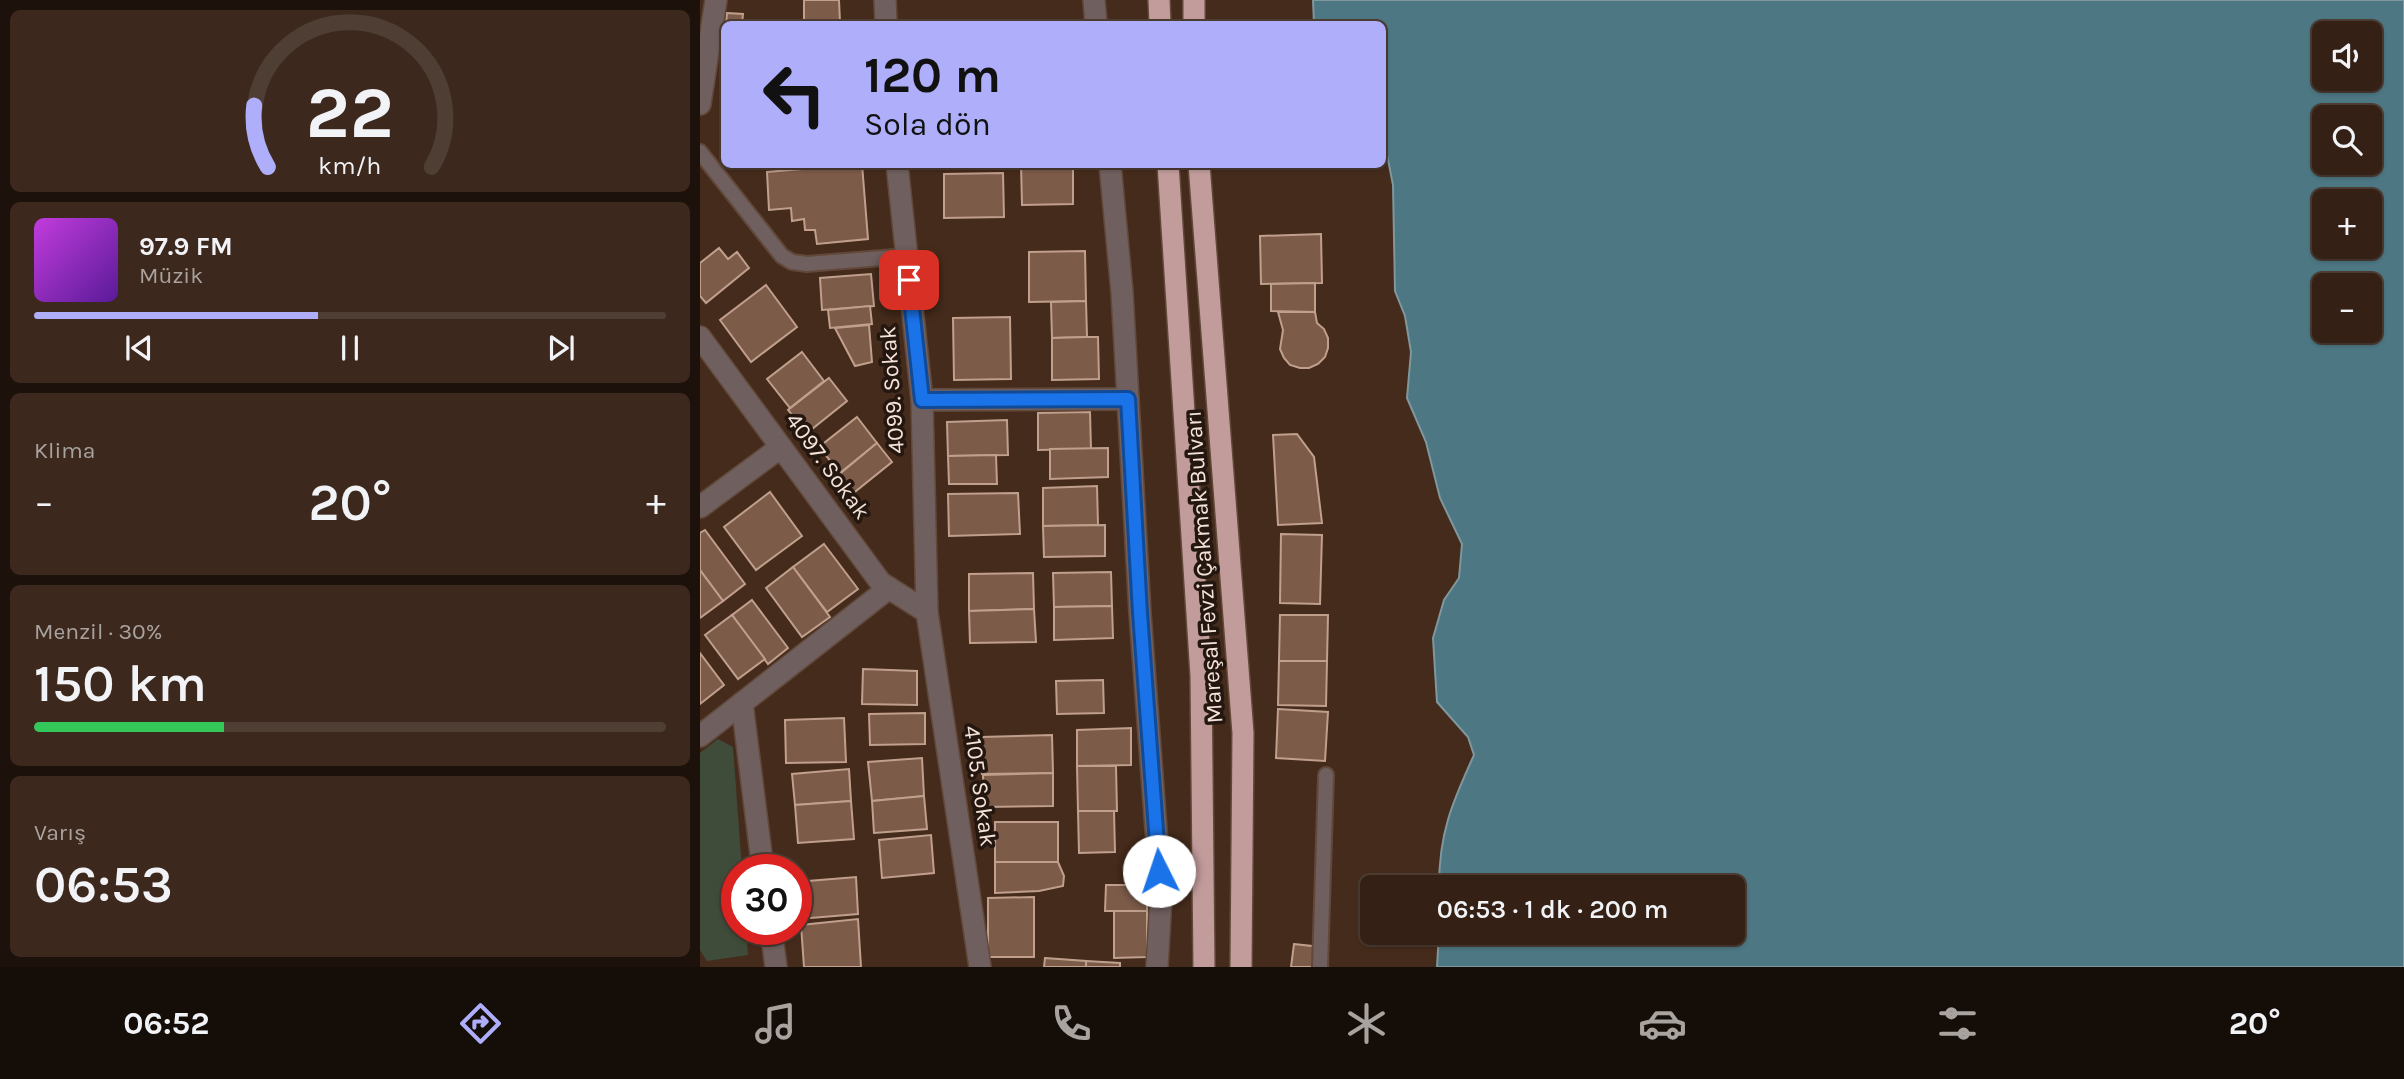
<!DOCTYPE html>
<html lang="tr">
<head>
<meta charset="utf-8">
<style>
  :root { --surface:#342014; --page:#3c281d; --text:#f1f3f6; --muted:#a9a3a0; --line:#4e3e34; --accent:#aeaefa }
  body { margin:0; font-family:Karla,sans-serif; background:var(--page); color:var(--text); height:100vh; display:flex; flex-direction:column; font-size:26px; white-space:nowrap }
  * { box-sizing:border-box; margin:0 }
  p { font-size:23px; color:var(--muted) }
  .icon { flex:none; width:38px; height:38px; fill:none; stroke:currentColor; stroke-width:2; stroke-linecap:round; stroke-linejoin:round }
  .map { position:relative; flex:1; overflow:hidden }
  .drawer { display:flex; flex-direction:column; gap:10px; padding:10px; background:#1d120b; width:700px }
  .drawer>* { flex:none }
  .hud { position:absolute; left:21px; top:21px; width:665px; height:147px; border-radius:10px; box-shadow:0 2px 5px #0004,0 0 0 2px var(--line); background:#aeaefa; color:#111; overflow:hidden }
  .fabs { position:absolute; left:1612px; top:21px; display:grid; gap:14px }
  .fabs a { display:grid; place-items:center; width:70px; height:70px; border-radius:10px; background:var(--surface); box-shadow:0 2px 5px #0004,0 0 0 2px var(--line); font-size:35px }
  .speed { position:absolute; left:21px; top:854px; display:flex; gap:14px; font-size:35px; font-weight:700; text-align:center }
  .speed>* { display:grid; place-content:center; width:91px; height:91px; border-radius:50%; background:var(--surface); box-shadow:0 2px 5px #0004,0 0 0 2px var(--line); line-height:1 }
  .speed .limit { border:10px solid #d22; background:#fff; color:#111 }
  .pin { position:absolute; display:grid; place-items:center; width:60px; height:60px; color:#fff; margin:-30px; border-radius:14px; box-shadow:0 4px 10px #0006 }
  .me { position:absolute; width:77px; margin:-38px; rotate:356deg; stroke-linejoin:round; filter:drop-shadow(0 0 5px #0008) }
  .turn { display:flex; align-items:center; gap:24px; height:147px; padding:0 28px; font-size:32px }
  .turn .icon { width:91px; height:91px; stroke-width:2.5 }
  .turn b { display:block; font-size:49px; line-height:60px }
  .big { font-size:52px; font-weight:600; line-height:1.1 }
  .drawer .tile { flex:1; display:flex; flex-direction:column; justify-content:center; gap:10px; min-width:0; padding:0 24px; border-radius:10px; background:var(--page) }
  .drawer .dial { align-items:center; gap:0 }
  .dial svg { height:182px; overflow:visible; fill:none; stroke:var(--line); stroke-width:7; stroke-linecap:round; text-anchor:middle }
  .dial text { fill:var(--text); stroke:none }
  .song { display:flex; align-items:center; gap:21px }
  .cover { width:84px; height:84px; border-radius:10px; background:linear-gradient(135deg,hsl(290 70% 55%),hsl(270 70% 35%)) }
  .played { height:7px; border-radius:4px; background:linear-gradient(90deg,var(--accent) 45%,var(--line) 45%) }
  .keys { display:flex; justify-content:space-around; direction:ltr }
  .heat { display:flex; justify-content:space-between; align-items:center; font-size:38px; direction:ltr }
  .charge { height:10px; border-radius:5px; background:linear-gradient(90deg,#34c759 30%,var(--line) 0) }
  .trip { position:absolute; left:660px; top:875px; width:385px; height:70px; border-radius:10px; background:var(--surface); box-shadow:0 2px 5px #0004,0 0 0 2px var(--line); font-weight:600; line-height:70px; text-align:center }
  .dock { display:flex; height:112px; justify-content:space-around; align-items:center; background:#150d08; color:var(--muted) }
  .dock .icon { width:49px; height:49px }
  .dock .current { color:var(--accent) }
  .dock b { font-size:32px; color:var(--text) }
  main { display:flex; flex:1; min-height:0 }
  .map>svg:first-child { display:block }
</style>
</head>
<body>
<main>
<section class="drawer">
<div class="tile dial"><svg viewBox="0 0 100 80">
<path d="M14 69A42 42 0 1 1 86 69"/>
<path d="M14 69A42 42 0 0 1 8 42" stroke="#aeaefa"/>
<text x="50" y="56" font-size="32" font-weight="700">22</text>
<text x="50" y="72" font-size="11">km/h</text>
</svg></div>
<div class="tile">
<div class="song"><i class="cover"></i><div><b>97.9 FM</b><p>Müzik</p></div></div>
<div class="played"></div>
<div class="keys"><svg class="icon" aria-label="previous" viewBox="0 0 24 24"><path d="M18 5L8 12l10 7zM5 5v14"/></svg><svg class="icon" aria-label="pause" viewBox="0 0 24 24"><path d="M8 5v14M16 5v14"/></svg><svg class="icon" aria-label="next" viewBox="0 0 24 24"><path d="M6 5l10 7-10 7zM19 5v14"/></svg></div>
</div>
<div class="tile"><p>Klima</p>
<div class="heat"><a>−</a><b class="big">20°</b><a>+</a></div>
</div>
<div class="tile"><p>Menzil · 30%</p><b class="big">150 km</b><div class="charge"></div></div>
<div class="tile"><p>Varış</p><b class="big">06:53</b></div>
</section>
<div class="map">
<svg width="1704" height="967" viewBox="0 0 1704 967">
  <rect width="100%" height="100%" fill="#452b1b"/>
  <!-- green -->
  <polygon fill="#3f4c39" points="18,739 33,747 42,870 37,870 37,929 46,929 48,955 7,961 0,950 0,753"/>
  <!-- water -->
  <path fill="#4c7783" stroke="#7f979d" stroke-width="2" fill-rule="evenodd" d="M613,0H1704V967H737L739,933H1032V887H739C739,833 752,803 774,755L768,737L737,702L733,638L744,600L759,578L762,544L740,498L726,442L707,398L711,352L705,316L695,291L693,185L683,134L682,24H614ZM1624,33H1670V79H1624ZM1624,117H1670V163H1624ZM1624,201H1670V247H1624ZM1624,285H1670V331H1624Z"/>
  <!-- building -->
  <g fill="#7c5b49" stroke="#c09f8d" stroke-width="2">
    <polygon points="104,0 139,0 140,22 104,22"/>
    <polygon points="27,13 43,14 42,24 26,24"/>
    <polygon points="162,164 168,239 117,244 115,230 105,230 104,219 92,221 91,208 69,210 67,172"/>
    <polygon points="321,164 373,164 373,204 322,205"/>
    <polygon points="303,173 304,217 244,218 244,174"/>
    <polygon points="621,234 622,283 561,284 560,236"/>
    <polygon points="19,248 28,259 37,252 49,268 6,303 0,296 0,263"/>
    <polygon points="385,251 386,301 329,302 329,252"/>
    <polygon points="171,274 174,306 122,310 120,278"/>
    <polygon points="615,283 615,312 571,311 571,284"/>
    <polygon points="66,285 97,327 51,362 20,320"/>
    <polygon points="386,301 387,337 352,338 351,302"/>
    <polygon points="170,306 172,324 130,328 128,310"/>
    <polygon points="578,312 615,312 617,323 624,329 628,338 628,348 625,357 618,364 609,368 600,368 590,365 584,358 580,349 583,330"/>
    <polygon points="310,317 311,379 254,380 253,318"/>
    <polygon points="169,325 172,362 155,366 135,328"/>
    <polygon points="387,337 398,337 399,379 352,380 352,338"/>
    <polygon points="102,352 124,381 90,408 67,379"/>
    <polygon points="129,378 147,401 107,433 88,410"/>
    <polygon points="390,412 391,449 338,450 338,413"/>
    <polygon points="157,417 177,443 140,473 119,447"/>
    <polygon points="307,420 308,455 248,456 247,422"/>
    <polygon points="597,434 614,457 622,523 578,525 573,435"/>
    <polygon points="177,443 192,462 151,495 136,477"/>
    <polygon points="408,448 408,477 350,479 350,449"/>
    <polygon points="296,455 297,484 249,484 248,456"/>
    <polygon points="397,486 398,525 343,526 343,488"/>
    <polygon points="70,492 102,536 56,570 24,527"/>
    <polygon points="318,493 320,534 249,536 248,494"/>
    <polygon points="405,525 405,556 344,557 343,526"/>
    <polygon points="5,530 45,584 23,601 0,570 0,533"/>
    <polygon points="581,534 622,535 620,604 580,603"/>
    <polygon points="124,544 158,589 127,612 93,567"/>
    <polygon points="93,567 130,617 102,637 66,588"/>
    <polygon points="0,570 23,601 0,618"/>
    <polygon points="411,572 412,606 354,607 353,573"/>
    <polygon points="333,573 334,609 269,611 269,574"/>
    <polygon points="52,600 88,648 68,664 32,615"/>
    <polygon points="412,606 413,638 354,640 354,607"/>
    <polygon points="334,609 336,642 270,643 269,611"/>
    <polygon points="32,615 65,659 38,679 5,635"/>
    <polygon points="580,615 628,615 627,661 579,661"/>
    <polygon points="0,653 24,685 0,704"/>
    <polygon points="579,661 627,661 626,706 578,705"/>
    <polygon points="163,669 217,671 217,705 162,704"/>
    <polygon points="403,680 404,713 357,714 356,681"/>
    <polygon points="578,709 628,712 625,761 576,758"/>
    <polygon points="225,713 225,744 170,745 169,714"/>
    <polygon points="144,718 146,762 86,763 85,720"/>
    <polygon points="431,728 431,765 377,766 377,730"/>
    <polygon points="352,735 353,773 282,774 281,737"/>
    <polygon points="222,758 224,796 172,801 168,762"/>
    <polygon points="377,766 416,766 417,811 378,811"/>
    <polygon points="149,769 151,801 95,805 92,774"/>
    <polygon points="353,773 353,806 284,807 283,775"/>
    <polygon points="224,796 227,829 174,833 172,801"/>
    <polygon points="151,801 154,839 98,843 95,805"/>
    <polygon points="378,811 414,811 415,852 379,853"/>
    <rect x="295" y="822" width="63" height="40"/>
    <polygon points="231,835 234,873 182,878 179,840"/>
    <polygon points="295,862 358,862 364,876 363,886 339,891 295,893"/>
    <polygon points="156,877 158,914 99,919 96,882"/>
    <polygon points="406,885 447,885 447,911 405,911"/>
    <polygon points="334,897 334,957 288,957 288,898"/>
    <polygon points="414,911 447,911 447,957 414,958"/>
    <polygon points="158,919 161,967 104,967 101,925"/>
    <polygon points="594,944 621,947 618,967 591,967"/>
    <polygon points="345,958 386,961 386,967 344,967"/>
    <polygon points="386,961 420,963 420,967 386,967"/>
  </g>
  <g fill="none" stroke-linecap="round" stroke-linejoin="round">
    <!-- lane casing -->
    <g stroke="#614839" stroke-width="18">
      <g id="lane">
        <polyline points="0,152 82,256 92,262 107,264 207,256"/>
        <polyline points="620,967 626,775"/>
      </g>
    </g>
    <!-- street casing -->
    <g stroke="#614839" stroke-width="24">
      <g id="street">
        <polyline points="185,0 186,24"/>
        <polyline points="394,0 396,24"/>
        <polyline points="0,104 16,0"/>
        <polyline points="197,164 222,400 227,612 280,967"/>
        <polyline points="410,164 422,292 440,613 461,897 457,967"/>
        <polyline points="0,337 181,583 227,612"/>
        <polyline points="222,400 428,399"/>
        <polyline points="0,507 81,447"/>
        <polyline points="42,703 63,870"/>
        <polyline points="0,736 189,588"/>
        <polyline points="71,929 76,967"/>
      </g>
    </g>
    <!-- highway casing -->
    <g stroke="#614839" stroke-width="24">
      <g id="highway">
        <polyline points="459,0 460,24"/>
        <polyline points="494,24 494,0"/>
        <polyline points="468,164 501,676 504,967"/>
        <polyline points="499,164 543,733 541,967"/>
      </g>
    </g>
    <!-- lane -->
    <use href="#lane" stroke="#6f5f5f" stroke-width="14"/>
    <!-- street -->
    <use href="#street" stroke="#6f5f5f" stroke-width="21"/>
    <!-- highway -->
    <use href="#highway" stroke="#c29b9b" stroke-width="21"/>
  </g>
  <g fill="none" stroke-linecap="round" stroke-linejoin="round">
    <!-- route casing -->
    <g stroke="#114b97" stroke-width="18">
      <polyline id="route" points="209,280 222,400 428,399 440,613 459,871"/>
    </g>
    <!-- route -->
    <use href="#route" stroke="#1a73e8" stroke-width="12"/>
  </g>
  <g text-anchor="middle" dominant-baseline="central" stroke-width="7" stroke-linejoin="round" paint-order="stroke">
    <!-- street labels -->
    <g font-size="23" fill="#f5e3d9" stroke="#231710">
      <text transform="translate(192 390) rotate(-94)">4099. Sokak</text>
      <text transform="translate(128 466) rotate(54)">4097. Sokak</text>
      <text transform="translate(504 567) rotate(-94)">Mareşal Fevzi Çakmak Bulvarı</text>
      <text transform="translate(280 786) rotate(82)">4105. Sokak</text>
    </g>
  </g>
</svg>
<div class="fabs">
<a><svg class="icon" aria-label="sound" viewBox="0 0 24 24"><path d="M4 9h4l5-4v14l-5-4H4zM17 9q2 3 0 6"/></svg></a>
<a><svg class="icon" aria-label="search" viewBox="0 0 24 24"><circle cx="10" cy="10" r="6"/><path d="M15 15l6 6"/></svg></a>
<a>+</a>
<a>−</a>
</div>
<div class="speed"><div class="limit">30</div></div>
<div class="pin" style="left:209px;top:280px;background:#d93025"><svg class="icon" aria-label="arrive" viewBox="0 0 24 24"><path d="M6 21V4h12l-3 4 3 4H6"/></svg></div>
<svg class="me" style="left:459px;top:871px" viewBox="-20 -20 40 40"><circle r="19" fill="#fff"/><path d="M0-13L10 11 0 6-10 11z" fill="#1a73e8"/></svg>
<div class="trip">06:53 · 1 dk · 200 m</div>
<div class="hud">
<div class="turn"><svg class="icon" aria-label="left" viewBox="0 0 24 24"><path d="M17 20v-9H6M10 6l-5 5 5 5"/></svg><div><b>120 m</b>Sola dön</div></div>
</div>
</div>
</main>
<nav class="dock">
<b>06:52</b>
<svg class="icon current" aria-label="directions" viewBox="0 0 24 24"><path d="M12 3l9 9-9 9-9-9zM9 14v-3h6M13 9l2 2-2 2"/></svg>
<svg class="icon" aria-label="music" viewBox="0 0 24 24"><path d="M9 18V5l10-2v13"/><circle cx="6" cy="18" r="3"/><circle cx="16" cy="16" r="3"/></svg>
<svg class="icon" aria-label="phone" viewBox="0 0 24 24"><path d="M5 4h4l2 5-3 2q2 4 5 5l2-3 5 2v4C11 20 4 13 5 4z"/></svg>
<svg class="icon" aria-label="climate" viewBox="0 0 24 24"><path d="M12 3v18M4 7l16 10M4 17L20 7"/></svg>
<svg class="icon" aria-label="car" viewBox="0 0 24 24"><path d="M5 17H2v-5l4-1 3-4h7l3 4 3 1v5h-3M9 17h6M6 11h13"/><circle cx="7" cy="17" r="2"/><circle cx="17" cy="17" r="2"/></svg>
<svg class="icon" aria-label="filters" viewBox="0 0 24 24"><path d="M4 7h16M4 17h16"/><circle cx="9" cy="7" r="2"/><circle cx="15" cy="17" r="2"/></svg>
<b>20°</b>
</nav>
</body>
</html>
